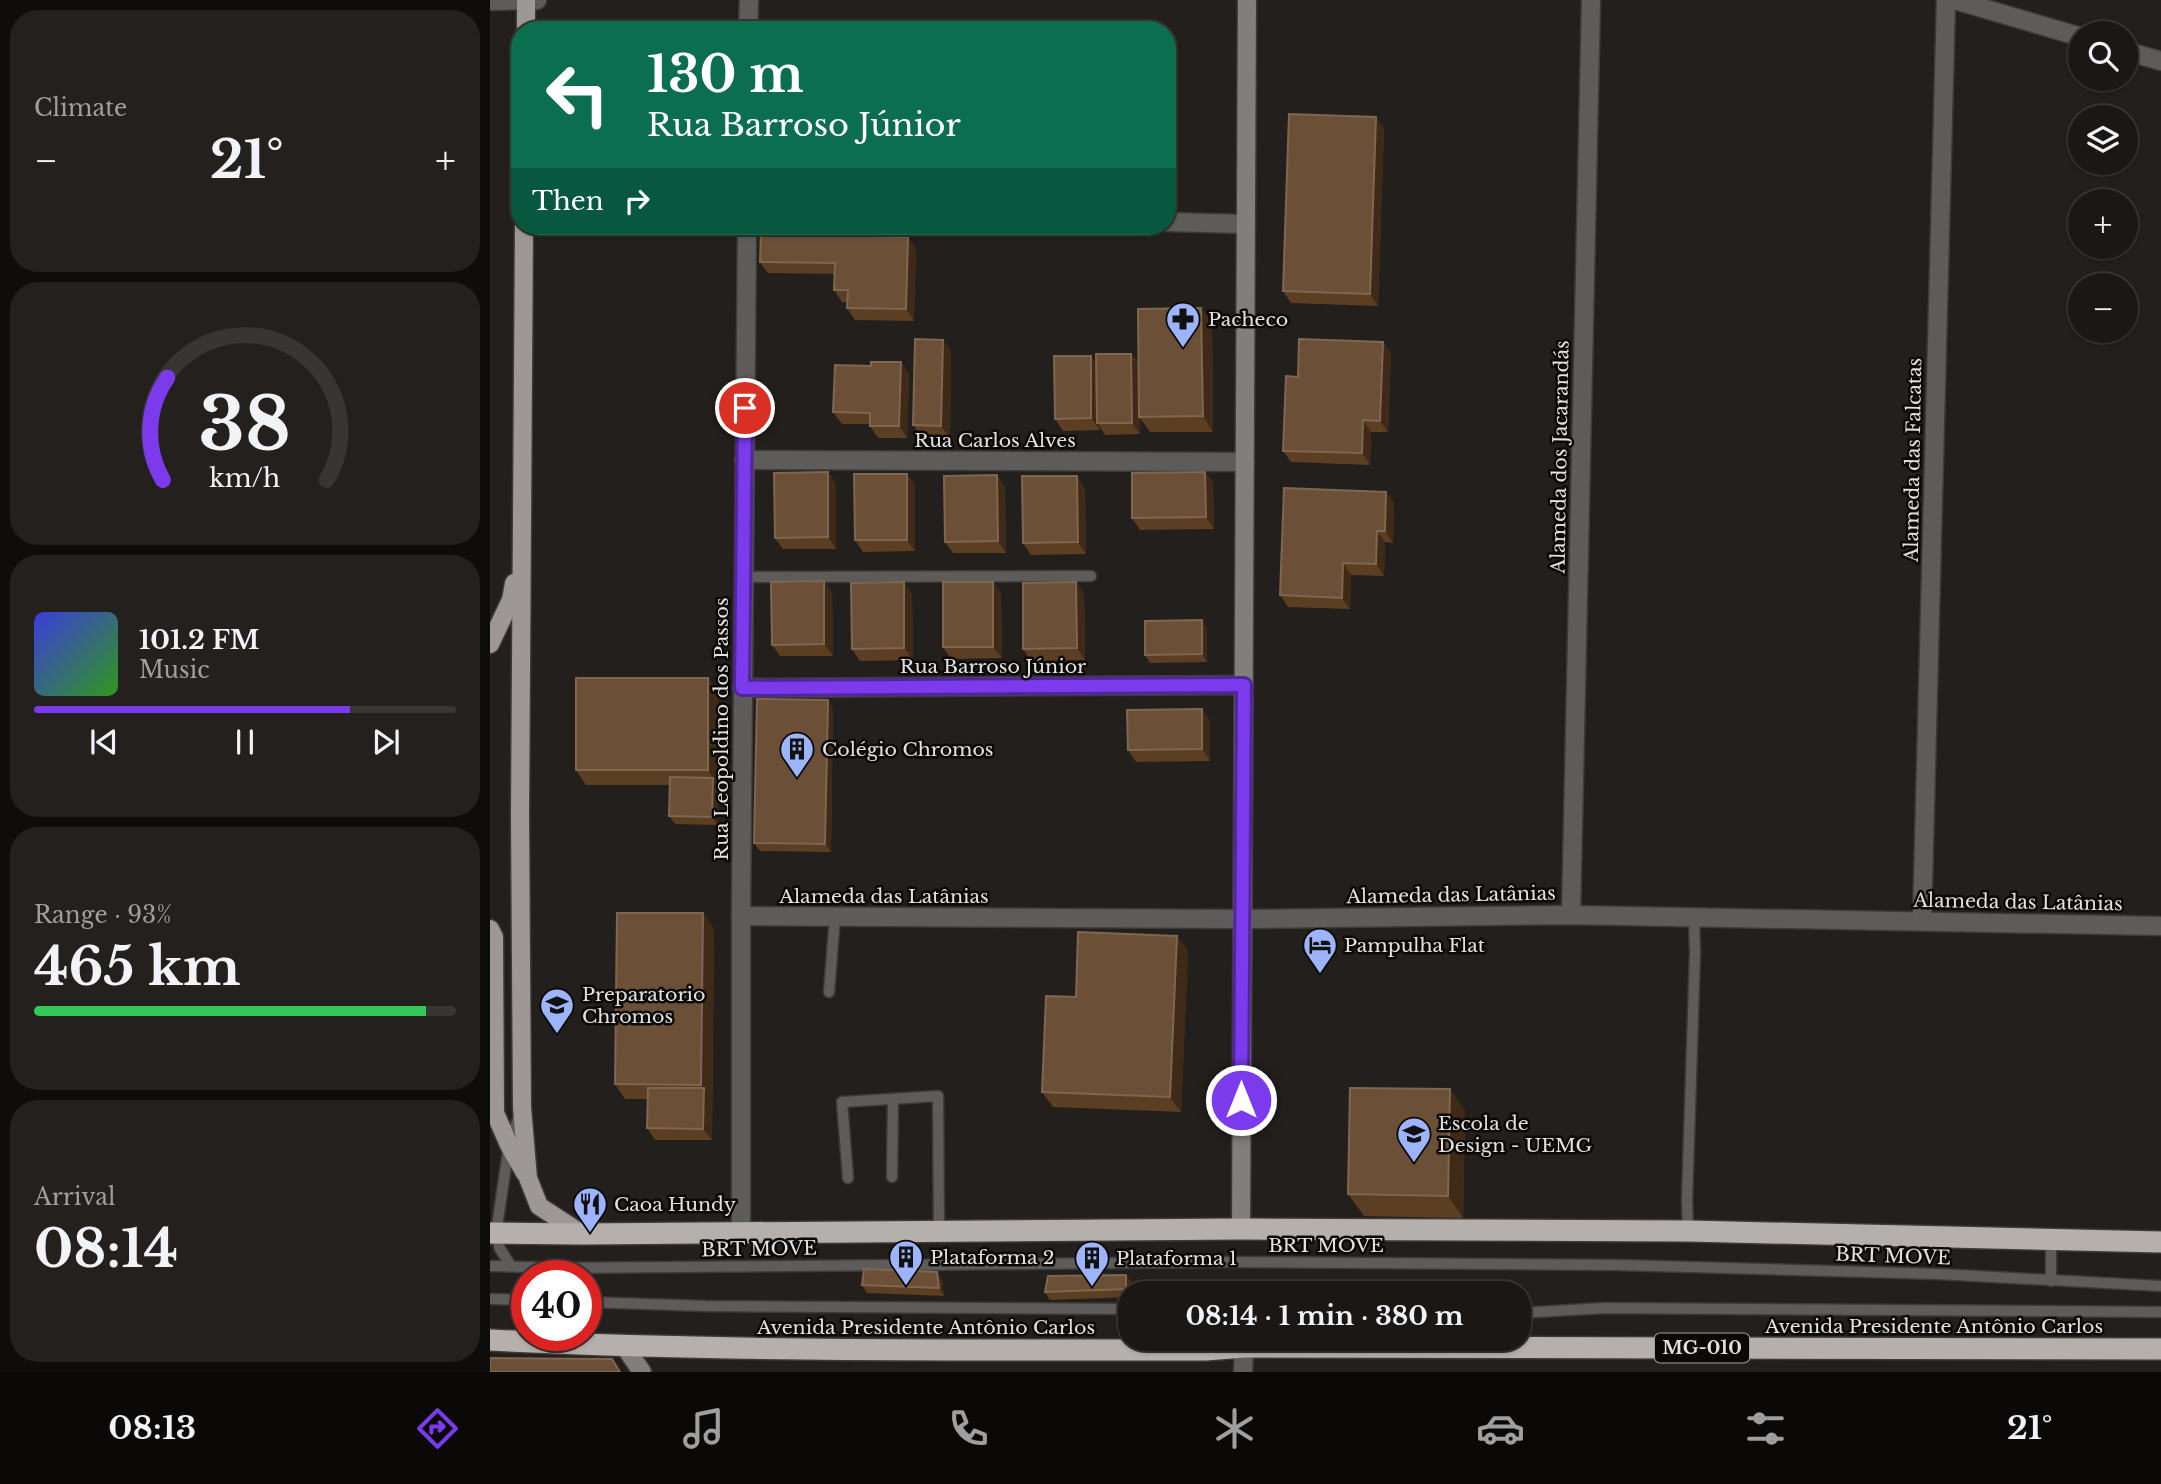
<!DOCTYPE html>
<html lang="en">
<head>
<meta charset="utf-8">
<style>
  :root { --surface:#1a1715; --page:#23201e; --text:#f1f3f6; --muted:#9f9fa0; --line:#383634; --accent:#7c3aed }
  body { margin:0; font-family:"Libre Baskerville",serif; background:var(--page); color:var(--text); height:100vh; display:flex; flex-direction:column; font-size:26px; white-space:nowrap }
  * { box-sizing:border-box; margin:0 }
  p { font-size:23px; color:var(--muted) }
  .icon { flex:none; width:38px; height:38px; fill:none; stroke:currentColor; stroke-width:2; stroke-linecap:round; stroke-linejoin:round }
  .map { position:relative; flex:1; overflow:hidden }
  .side { display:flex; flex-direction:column; gap:10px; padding:10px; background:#0e0d0c; width:490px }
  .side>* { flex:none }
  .guide { position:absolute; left:21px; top:21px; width:665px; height:214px; border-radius:28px; box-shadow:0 2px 5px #0004,0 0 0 2px var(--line); background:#0b6e4f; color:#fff; overflow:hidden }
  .controls { position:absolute; left:1578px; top:21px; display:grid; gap:14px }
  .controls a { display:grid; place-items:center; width:70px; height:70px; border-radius:50%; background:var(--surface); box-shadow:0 2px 5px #0004,0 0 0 2px var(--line); font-size:35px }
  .speed { position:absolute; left:21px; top:1260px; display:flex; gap:14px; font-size:35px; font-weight:700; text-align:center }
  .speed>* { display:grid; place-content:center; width:91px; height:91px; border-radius:50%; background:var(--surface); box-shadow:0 2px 5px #0004,0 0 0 2px var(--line); line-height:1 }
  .speed .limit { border:10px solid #d22; background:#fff; color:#111 }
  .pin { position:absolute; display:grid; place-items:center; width:60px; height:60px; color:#fff; margin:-30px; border:4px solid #fff; border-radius:50%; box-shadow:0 2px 7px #0007 }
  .me { position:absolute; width:77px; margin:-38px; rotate:0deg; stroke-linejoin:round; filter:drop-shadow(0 0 5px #0008) }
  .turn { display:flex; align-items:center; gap:24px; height:147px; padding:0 21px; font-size:32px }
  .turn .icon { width:91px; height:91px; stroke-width:2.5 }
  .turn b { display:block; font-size:49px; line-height:60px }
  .then { display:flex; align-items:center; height:66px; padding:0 21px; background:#0003; gap:14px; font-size:26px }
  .big { font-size:52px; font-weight:700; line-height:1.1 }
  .side .tile { flex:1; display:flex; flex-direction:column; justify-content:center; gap:10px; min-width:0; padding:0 24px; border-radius:28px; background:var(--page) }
  .side .dial { align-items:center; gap:0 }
  .dial svg { height:182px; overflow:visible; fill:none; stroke:var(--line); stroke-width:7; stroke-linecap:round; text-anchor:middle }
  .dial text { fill:var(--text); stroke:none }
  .song { display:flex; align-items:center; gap:21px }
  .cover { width:84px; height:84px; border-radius:10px; background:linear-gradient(135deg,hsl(240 70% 55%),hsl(110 70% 35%)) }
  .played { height:7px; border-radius:4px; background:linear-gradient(90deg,var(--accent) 75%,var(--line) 75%) }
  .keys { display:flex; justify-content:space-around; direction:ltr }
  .heat { display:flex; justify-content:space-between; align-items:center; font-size:38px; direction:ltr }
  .charge { height:10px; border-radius:5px; background:linear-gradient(90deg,#34c759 93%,var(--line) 0) }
  .trip { position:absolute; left:628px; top:1281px; width:413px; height:70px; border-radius:28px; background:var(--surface); box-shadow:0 2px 5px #0004,0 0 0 2px var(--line); font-weight:700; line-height:70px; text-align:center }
  .tab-bar { display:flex; height:112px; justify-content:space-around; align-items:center; background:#0a0908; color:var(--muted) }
  .tab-bar .icon { width:49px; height:49px }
  .tab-bar .current { color:var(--accent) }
  .tab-bar b { font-size:32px; color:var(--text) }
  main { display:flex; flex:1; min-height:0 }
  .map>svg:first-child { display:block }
</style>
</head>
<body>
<main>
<section class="side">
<div class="tile"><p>Climate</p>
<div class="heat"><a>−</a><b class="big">21°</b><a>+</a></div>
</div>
<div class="tile dial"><svg viewBox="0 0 100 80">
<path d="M14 69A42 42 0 1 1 86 69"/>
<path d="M14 69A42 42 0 0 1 16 24" stroke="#7c3aed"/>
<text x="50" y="56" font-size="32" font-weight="700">38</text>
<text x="50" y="72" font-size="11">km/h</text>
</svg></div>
<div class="tile">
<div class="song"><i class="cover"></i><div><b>101.2 FM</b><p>Music</p></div></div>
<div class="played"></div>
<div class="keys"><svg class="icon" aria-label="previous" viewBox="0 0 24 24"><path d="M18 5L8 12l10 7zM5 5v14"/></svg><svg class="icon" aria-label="pause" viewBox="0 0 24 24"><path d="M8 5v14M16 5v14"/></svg><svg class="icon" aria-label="next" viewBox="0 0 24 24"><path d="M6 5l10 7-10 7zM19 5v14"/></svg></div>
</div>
<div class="tile"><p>Range · 93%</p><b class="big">465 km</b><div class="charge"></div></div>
<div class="tile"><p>Arrival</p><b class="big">08:14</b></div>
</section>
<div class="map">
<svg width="1671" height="1372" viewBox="0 0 1671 1372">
  <rect width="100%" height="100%" fill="#231f1c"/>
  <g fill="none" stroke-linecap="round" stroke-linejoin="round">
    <!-- lane casing -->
    <g stroke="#3e3a37" stroke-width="13">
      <g id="lane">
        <polyline points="253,577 601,576"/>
        <polyline points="339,992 345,917"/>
        <polyline points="402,1177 403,1099"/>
        <polyline points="358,1178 352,1102 448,1096 449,1231"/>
        <polyline points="1198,1231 1197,1200 1205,953 1204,916"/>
        <polyline points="0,1266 70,1268 738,1262 1128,1265 1448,1274 1671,1286"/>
        <polyline points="21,1266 10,1249 6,1233 19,1145 29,1116"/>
        <polyline points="1561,1281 1561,1239"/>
        <polyline points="0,1299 37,1300"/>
        <polyline points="96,1302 215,1306 640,1309"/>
        <polyline points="1029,1313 1114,1308 1671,1312"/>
      </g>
    </g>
    <!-- street casing -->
    <g stroke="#3e3a37" stroke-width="21">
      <g id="street">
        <polyline points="1465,0 1591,37"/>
        <polyline points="0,1 47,0"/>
        <polyline points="258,30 259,0"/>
        <polyline points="1636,51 1671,61"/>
        <polyline points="677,222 756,224"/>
        <polyline points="254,460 755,462"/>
        <polyline points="252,688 754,685"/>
        <polyline points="1081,915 1101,0"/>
        <polyline points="251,916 752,919 1081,915 1671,926"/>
        <polyline points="1432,920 1456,0"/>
        <polyline points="251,1233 251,916 257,226"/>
        <polyline points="753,1372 754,1347"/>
      </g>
    </g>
    <!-- secondary casing -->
    <g stroke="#3e3a37" stroke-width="21">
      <g id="secondary">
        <polyline points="751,1229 757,0"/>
        <polyline points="135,1347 152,1372"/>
      </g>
    </g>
    <!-- primary casing -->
    <g stroke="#3e3a37" stroke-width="21">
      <g id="primary">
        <polyline points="36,30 36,0"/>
        <polyline points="34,226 30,815 32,1107 38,1178 49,1206 92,1234"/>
        <polyline points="0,644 21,600 24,583"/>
        <polyline points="0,929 4,937 5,1113 19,1145 35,1173"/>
      </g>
    </g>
    <!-- highway casing -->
    <g stroke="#3e3a37" stroke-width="24">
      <g id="highway">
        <polyline points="0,1233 92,1234 751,1229 1198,1231 1671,1242"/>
        <path d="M0,1340C238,1352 477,1350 715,1350L754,1347L1671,1349"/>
      </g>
    </g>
    <!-- lane -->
    <use href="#lane" stroke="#5e5c5a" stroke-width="10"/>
    <!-- street -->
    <use href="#street" stroke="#5e5c5a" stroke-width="18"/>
    <!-- secondary -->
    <use href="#secondary" stroke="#827e7b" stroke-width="18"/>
    <!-- primary -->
    <use href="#primary" stroke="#9d9895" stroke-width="18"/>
    <!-- highway -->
    <use href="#highway" stroke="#b6b0ac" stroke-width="21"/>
  </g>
  <!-- wall -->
  <g fill="#5c3e22">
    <polygon points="894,128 888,306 801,303 793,291"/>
    <polygon points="345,229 350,235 426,248 424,321 365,320 357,308 358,302 352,302 344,290 345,274 278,273 270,262"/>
    <polygon points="711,308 722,323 723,432 660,432 650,418 650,434 615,435 610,427 610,430 573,431 565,419 601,356 606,364 641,354 649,364"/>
    <polygon points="453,340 461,351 460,437 432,437 423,425"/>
    <polygon points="893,342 901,354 898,432 881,432 880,465 801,462 793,451 808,377"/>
    <polygon points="411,362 419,374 417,438 388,438 380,426 380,424 352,424 343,412 381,366"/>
    <polygon points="338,472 346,484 346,549 293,549 285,538"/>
    <polygon points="715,472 723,483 724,529 650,530 642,518"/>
    <polygon points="417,474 425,485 425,551 373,552 365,540"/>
    <polygon points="507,475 515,487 516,553 463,553 455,542"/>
    <polygon points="595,488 596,554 541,555 533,543"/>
    <polygon points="896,492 904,503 903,543 895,542 894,576 861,575 860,609 798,607 790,595"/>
    <polygon points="334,581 342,593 343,656 290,656 282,645"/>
    <polygon points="586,582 594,594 595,660 541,661 533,649"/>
    <polygon points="511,593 512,658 461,659 453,647"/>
    <polygon points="422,594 423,660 370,661 362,649"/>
    <polygon points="717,628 717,662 660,663 655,655"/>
    <polygon points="218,678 229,693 228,825 185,824 179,816 180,785 96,785 86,770"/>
    <polygon points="343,708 341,852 270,851 264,843"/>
    <polygon points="720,720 720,761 646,762 638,750"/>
    <polygon points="213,913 224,929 222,1140 165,1140 157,1128 157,1099 135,1099 125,1084"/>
    <polygon points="687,936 698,951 691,1112 563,1107 552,1092 586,997"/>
    <polygon points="960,1089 975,1111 973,1218 874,1216 858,1194"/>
    <polygon points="636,1275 642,1282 640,1297 560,1300 555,1292"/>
    <polygon points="452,1280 454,1296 377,1293 372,1285"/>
  </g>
  <!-- shaded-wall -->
  <g fill="#3f2a17">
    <polygon points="886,117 894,128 888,306 880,294"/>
    <polygon points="418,237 426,248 424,321 416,309"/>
    <polygon points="711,308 722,323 723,432 713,416"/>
    <polygon points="453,340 461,351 460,437 451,426"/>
    <polygon points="893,342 901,354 898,432 890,421"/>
    <polygon points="641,354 649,365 650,434 642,423"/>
    <polygon points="601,356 609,368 607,423 610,427 610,430 601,418"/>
    <polygon points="411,362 419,374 417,438 409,426"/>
    <polygon points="873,420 881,432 880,465 872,453"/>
    <polygon points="338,472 346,484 346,549 338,537"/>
    <polygon points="715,472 723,483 724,529 716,517"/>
    <polygon points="417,474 425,485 425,551 417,540"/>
    <polygon points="507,475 515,487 516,553 508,541"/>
    <polygon points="587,476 595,488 596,554 588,542"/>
    <polygon points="896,492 904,503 903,543 895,531"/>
    <polygon points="887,531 895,542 894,576 886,564"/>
    <polygon points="853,563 861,575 860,609 852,598"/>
    <polygon points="334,581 342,593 343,656 334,644"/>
    <polygon points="414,582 422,594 423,660 414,648"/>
    <polygon points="503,582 511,593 512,658 503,647"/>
    <polygon points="586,582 594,594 595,660 587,648"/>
    <polygon points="712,620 717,628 717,662 712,654"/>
    <polygon points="218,678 229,693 228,825 222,817 223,778 218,770"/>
    <polygon points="338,700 343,708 341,852 335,844"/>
    <polygon points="712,709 720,720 720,761 712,749"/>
    <polygon points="213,913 224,929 222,1100 211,1085"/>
    <polygon points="687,936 698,951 691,1112 680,1097"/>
    <polygon points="214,1088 222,1100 222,1140 213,1129"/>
    <polygon points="960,1089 975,1111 973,1218 958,1196"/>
    <polygon points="447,1272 452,1280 454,1296 449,1288"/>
    <polygon points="636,1275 642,1282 640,1295 636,1289"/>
  </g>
  <!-- building -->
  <g fill="#6b5037" stroke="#7e6651" stroke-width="2">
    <rect x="537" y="23" width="36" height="7"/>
    <rect x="615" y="23" width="32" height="7"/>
    <polygon points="422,24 493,25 493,30 422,30"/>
    <polygon points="799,114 886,117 880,294 793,291"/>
    <polygon points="271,228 345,229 345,235 418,237 416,309 357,308 358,290 344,290 345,263 270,262"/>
    <polygon points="711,308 713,416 649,417 648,309"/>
    <polygon points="425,339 453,340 451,426 423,425"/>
    <polygon points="809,339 893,342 890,421 873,420 872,453 793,451 796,376 808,377"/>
    <polygon points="606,354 641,354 642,423 607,423"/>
    <polygon points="564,356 601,356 601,418 565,419"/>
    <polygon points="381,362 411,362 409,426 380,426 380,413 343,412 345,365 381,366"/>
    <polygon points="338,472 338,537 285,538 284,473"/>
    <polygon points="715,472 716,517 642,518 642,473"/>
    <polygon points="364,474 417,474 417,540 365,540"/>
    <polygon points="507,475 508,541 455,542 454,476"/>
    <polygon points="532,476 587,476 588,542 533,543"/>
    <polygon points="794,488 896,492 895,531 887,531 886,564 853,563 852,598 790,595"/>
    <polygon points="334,581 334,644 282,645 281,582"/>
    <polygon points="414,582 414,648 362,649 361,583"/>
    <rect x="453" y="582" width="50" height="65"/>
    <polygon points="586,582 587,648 533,649 533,583"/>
    <polygon points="712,620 712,654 655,655 655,621"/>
    <rect x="86" y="678" width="132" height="92"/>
    <polygon points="267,699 338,700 335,844 264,843"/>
    <polygon points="712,709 712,749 638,750 637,710"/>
    <polygon points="180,777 223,778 222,817 179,816"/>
    <polygon points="127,913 213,913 211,1085 125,1084"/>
    <polygon points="588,932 687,936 680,1097 552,1092 556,996 586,997"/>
    <polygon points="158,1088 214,1088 213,1129 157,1128"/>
    <polygon points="860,1088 960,1089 958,1196 858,1194"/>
    <polygon points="374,1269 447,1272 449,1288 372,1285"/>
    <polygon points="636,1275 636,1289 555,1292 558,1276"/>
    <polygon points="0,1358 122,1359 130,1372 0,1372"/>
  </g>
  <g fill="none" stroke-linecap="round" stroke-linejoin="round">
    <!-- route casing -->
    <g stroke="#51269a" stroke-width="18">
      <polyline id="route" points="255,408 252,688 754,685 751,1100"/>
    </g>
    <!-- route -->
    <use href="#route" stroke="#7c3aed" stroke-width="12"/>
  </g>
  <!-- icons -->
  <defs>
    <g id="pharmacy-pin" transform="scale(1.75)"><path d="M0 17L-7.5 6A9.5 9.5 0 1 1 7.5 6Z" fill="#9db4fd" stroke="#0b0908"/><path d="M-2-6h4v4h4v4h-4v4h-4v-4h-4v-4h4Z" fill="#111"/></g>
    <g id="building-pin" transform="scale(1.75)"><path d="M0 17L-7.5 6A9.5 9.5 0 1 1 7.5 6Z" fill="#9db4fd" stroke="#0b0908"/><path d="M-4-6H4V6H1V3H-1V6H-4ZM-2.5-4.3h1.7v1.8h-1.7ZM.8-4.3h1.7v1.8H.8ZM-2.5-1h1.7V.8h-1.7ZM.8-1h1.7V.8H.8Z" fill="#111"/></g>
    <g id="hotel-pin" transform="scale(1.75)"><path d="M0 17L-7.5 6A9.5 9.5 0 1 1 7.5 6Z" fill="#9db4fd" stroke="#0b0908"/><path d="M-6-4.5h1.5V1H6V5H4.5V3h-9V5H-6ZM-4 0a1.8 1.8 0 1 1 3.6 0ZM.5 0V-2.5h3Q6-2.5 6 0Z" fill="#111"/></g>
    <g id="school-pin" transform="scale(1.75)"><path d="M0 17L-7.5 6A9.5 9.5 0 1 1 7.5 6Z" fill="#9db4fd" stroke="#0b0908"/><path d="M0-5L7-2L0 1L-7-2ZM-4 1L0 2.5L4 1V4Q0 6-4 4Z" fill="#111"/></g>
    <g id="university-pin" transform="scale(1.75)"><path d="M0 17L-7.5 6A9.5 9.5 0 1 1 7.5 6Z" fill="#9db4fd" stroke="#0b0908"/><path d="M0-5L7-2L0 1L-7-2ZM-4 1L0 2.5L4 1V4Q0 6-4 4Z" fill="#111"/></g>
    <g id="restaurant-pin" transform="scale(1.75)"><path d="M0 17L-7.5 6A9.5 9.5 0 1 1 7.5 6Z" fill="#9db4fd" stroke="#0b0908"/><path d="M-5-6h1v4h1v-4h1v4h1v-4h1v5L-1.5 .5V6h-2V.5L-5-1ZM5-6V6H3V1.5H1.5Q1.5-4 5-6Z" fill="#111"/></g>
  </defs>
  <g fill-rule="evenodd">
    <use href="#pharmacy-pin" x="693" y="319"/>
    <use href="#building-pin" x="307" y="749"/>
    <use href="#hotel-pin" x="830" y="945"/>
    <use href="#school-pin" x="67" y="1005"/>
    <use href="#university-pin" x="924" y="1134"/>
    <use href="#restaurant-pin" x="100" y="1204"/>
    <use href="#building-pin" x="416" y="1257"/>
    <use href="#building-pin" x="602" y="1258"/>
  </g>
  <g text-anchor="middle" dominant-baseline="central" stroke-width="5" stroke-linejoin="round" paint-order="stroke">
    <!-- shield labels -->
    <rect fill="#0b0908" stroke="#a3a09e" stroke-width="2" x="1165" y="1333.5" width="94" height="29" rx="5"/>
    <g font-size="18" font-weight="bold" fill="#e4e1df">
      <text x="1212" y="1348">MG-010</text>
    </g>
    <!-- poi labels -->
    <g font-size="19" fill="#e4e1df" stroke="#0b0908" text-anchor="start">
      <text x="718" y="319">Pacheco</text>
      <text x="332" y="749">Colégio Chromos</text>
      <text x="854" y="945">Pampulha Flat</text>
      <text x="92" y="994">Preparatorio<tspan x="92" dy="22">Chromos</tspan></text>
      <text x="948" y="1123">Escola de<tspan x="948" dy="22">Design - UEMG</tspan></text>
      <text x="124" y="1204">Caoa Hundy</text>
      <text x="440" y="1257">Plataforma 2</text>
      <text x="626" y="1258">Plataforma 1</text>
    </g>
    <!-- street labels -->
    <g font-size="19" fill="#e4e1df" stroke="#0b0908">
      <text x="505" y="440">Rua Carlos Alves</text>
      <text transform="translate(1070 457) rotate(-89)">Alameda dos Jacarandás</text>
      <text transform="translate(1423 460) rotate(-89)">Alameda das Falcatas</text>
      <text x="503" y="666">Rua Barroso Júnior</text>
      <text transform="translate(231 729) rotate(-90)">Rua Leopoldino dos Passos</text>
      <text transform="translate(961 895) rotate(-1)">Alameda das Latânias</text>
      <text x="394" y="896">Alameda das Latânias</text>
      <text transform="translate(1528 902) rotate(1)">Alameda das Latânias</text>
      <text x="836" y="1245">BRT MOVE</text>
      <text transform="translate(269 1249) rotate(-1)">BRT MOVE</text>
      <text transform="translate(1403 1256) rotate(2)">BRT MOVE</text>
      <text x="1444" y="1326">Avenida Presidente Antônio Carlos</text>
      <text x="436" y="1327">Avenida Presidente Antônio Carlos</text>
    </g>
  </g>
</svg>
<div class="controls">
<a><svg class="icon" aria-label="search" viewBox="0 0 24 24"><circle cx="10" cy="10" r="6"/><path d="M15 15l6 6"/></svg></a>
<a><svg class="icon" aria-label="layers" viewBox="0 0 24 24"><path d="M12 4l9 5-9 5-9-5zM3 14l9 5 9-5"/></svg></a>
<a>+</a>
<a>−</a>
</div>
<div class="speed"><div class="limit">40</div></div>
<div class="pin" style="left:255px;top:408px;background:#d93025"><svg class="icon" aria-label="arrive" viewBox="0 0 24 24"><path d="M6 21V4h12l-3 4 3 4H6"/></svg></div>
<svg class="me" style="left:751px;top:1100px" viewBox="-20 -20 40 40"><circle r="17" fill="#7c3aed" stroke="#fff" stroke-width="3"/><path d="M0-11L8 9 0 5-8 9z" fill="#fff"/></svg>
<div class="trip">08:14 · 1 min · 380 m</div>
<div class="guide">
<div class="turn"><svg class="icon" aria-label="left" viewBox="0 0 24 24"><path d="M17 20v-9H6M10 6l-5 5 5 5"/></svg><div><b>130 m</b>Rua Barroso Júnior</div></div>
<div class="then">Then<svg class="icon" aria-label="right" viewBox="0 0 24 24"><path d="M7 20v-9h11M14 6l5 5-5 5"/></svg></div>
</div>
</div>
</main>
<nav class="tab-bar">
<b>08:13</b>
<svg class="icon current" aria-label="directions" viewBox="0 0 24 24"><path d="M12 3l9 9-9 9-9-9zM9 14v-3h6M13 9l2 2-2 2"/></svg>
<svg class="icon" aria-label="music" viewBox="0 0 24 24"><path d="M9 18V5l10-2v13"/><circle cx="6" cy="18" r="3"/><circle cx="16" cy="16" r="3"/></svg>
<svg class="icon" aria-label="phone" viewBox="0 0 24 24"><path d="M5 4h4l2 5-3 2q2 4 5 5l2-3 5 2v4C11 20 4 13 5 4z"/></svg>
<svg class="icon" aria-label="climate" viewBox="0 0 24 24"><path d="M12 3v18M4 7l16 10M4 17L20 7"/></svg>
<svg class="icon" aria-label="car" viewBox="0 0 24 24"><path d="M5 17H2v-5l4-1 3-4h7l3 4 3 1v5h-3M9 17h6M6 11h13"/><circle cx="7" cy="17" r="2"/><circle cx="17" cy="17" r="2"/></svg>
<svg class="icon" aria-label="filters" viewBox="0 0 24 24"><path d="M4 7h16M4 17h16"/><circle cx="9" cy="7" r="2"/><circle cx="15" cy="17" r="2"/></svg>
<b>21°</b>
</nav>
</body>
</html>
